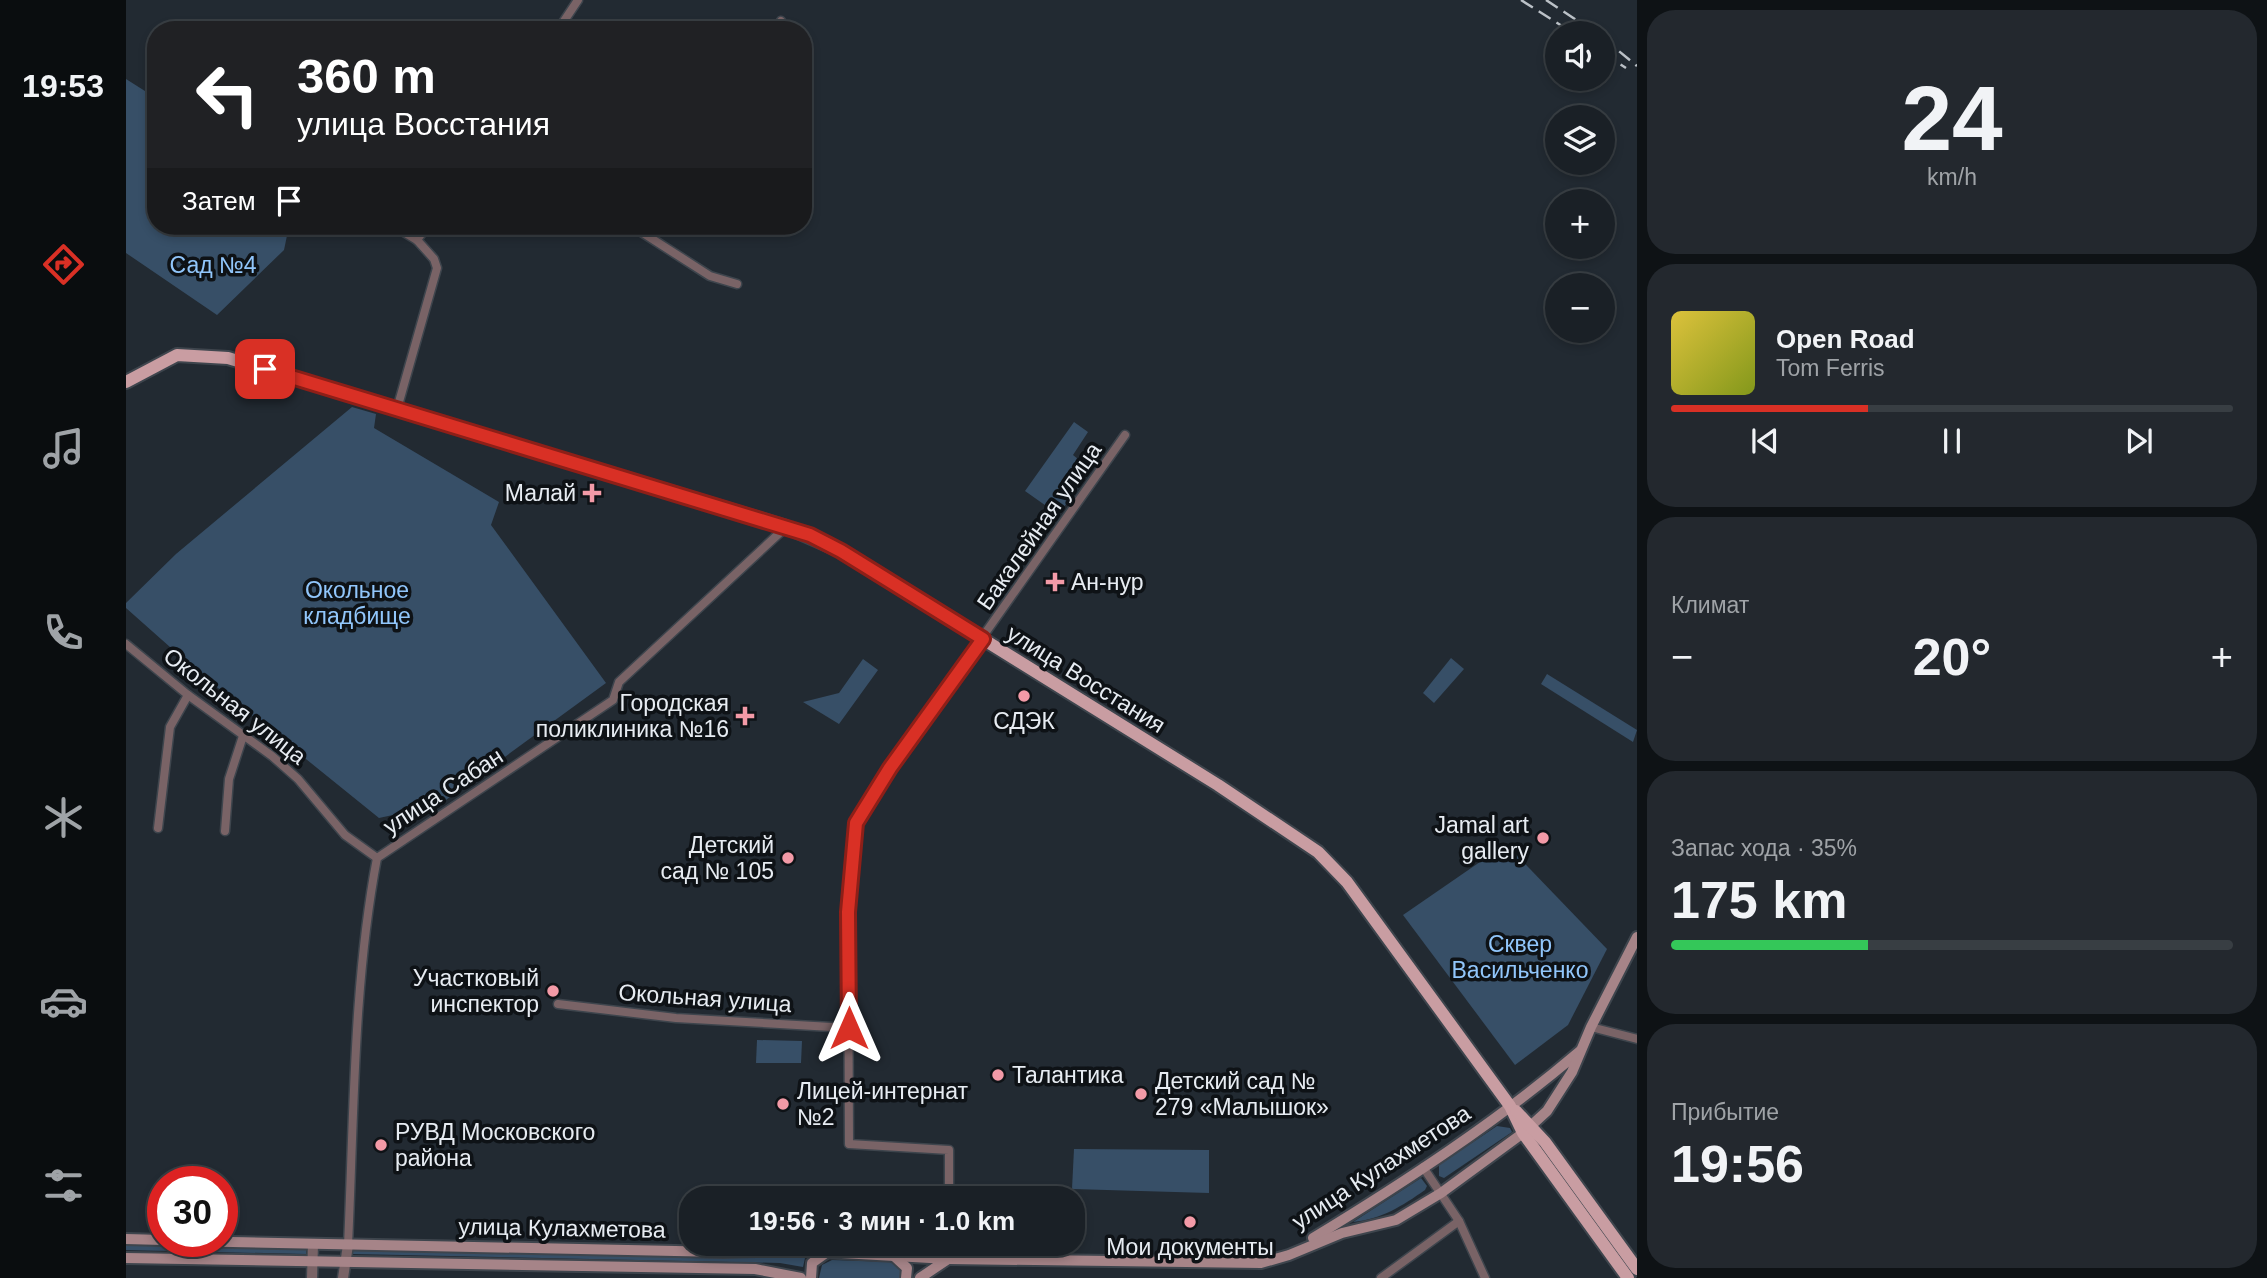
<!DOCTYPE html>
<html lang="ru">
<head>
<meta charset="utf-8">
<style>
  :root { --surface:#1a2026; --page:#23282e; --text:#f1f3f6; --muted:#9fa3a7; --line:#383e43; --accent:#d93025 }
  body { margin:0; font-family:Helvetica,sans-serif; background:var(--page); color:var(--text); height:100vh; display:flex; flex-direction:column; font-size:26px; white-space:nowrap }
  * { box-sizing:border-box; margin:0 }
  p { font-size:23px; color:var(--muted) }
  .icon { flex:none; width:38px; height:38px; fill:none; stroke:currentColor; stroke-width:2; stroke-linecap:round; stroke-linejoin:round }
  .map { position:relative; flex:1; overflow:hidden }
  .details { display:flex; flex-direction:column; gap:10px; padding:10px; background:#0e1215; width:630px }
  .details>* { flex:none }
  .banner { position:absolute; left:21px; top:21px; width:665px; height:214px; border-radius:28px; box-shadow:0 4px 10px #0003,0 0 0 2px var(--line); background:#202124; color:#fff; overflow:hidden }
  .tools { position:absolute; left:1419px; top:21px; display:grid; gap:14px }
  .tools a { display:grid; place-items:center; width:70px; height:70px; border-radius:50%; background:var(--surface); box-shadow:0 4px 10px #0003,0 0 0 2px var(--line); font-size:35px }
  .speed { position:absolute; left:21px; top:1166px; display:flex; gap:14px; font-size:35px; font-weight:700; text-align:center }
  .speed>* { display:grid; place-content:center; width:91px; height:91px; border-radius:50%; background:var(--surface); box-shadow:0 4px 10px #0003,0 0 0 2px var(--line); line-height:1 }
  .speed .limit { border:10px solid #d22; background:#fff; color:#111 }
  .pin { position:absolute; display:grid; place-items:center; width:60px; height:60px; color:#fff; margin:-30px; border-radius:14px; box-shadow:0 4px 10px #0006 }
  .me { position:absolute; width:77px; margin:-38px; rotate:0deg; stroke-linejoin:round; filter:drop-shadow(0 0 5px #0008) }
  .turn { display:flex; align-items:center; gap:24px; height:147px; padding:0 35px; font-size:32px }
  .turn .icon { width:91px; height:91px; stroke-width:2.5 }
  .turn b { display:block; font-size:49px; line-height:60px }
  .then { display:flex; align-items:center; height:66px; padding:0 35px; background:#0003; gap:14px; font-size:26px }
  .big { font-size:52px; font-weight:800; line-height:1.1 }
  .details .card { flex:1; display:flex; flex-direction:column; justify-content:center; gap:10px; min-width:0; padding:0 24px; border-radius:28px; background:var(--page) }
  .details .dial { align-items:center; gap:0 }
  .dial b { font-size:91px; line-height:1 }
  .song { display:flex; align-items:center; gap:21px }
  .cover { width:84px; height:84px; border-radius:10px; background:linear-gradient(135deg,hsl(50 70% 55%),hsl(70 70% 35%)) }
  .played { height:7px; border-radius:4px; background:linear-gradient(90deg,var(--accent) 35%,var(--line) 35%) }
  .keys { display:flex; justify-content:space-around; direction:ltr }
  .heat { display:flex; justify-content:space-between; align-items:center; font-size:38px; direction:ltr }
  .charge { height:10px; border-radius:5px; background:linear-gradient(90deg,#34c759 35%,var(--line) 0) }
  .trip { position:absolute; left:553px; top:1186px; width:406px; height:70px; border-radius:28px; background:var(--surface); box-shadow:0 4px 10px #0003,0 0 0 2px var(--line); font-weight:800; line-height:70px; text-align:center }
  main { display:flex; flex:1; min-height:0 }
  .menu { display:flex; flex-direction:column; width:126px; justify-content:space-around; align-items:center; background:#0a0d0f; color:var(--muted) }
  .menu .icon { width:49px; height:49px }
  .menu .selected { color:var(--accent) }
  .menu b { font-size:32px; color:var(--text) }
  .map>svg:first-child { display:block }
</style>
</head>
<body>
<main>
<nav class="menu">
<b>19:53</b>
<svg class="icon selected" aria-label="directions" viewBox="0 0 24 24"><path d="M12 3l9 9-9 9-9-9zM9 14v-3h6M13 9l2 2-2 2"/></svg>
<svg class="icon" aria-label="music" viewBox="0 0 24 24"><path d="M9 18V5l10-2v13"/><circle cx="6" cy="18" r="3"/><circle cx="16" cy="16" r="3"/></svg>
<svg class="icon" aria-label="phone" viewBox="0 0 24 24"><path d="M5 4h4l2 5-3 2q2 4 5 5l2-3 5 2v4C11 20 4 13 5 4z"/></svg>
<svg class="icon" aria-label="climate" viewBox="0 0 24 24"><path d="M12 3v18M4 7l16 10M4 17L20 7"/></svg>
<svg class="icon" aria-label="car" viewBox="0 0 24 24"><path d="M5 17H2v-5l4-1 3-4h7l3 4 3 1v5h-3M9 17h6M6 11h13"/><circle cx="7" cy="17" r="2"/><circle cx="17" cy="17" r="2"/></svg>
<svg class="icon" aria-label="filters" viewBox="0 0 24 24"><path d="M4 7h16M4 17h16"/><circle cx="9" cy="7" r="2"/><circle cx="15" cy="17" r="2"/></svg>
</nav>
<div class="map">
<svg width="1511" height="1278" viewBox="0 0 1511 1278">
  <rect width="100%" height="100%" fill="#222a32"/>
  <!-- green -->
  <g fill="#374f67">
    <polygon points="0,79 30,98 30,226 163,226 158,250 91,315 0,253"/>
    <polygon points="226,407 250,414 248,428 373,502 365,525 480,683 313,805 253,818 71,671 0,608 0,603 50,554"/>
    <polygon points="948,422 962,432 947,455 963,468 933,515 899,491"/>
    <polygon points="1325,658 1338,669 1308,703 1297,693"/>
    <polygon points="737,659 752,670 713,724 677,702 713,693"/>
    <polygon points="1421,674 1511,730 1507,742 1415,684"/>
    <polygon points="1380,844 1481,949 1442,1025 1389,1065 1277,915"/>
    <polygon points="631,1040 676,1041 675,1063 630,1063"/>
    <polygon points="1371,1126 1384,1128 1386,1132 1318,1178 1313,1176 1313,1165"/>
    <polygon points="948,1149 1083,1150 1083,1193 946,1189"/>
    <path d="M1295,1178L1301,1186L1299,1190C1276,1206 1256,1219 1227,1222Z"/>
    <polygon points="727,1244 819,1244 818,1250 811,1251 732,1250"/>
    <polygon points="0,1245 180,1249 180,1254 0,1250"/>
    <polygon points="227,1248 659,1257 679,1258 677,1267 654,1263 227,1254"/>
    <polygon points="706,1260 769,1262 776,1267 778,1278 693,1278 696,1265"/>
  </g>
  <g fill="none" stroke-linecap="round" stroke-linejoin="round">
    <!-- minor casing -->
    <g stroke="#3e454d" stroke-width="11">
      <g id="minor">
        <polyline points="432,30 452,0"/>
        <polyline points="649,30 655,21"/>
        <polyline points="268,226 291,240 301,226"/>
        <polyline points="506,226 584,276 611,284"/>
        <polyline points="271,409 311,268 308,259 291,240"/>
        <polyline points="0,644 62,695 146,756 172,779 219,835 251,858"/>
        <polyline points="32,828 44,727 62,695"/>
        <polyline points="99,831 103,779 117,736"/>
        <polyline points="432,1004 550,1018 723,1028"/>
        <polyline points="1465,1027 1511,1039"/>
        <polyline points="1297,1167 1333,1221 1359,1278"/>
        <polyline points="823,1199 823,1150 723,1144 722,912 725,861 729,831 736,811 764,768 999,435"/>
        <path d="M222,1245C228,1117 227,984 251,858L487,700L493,682L660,527"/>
        <polyline points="822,1259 822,1244"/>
        <polyline points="1255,1278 1333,1221"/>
      </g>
    </g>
    <!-- tertiary casing -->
    <g stroke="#3e454d" stroke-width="13">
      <g id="tertiary">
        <polyline points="186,1278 187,1244"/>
        <polyline points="217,1278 222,1245"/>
      </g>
    </g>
    <!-- secondary casing -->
    <g stroke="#3e454d" stroke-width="14">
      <g id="secondary">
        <path d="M1187,1238C1279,1182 1372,1121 1454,1051"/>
        <polyline points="0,1239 37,1240"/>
        <polyline points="59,1241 597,1252 662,1250 822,1259 1135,1263 1163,1255 1216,1233 1270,1220 1315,1193 1397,1133 1421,1111 1446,1072 1465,1027 1511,937"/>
        <polyline points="768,1256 781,1268 780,1278"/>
        <polyline points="0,1258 629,1269 675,1278"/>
        <polyline points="685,1278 686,1263 700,1253"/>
        <polyline points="794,1278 822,1259"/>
      </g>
    </g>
    <!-- primary casing -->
    <g stroke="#3e454d" stroke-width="16">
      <g id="primary">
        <polyline points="0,382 51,355 102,358 660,527 715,551 1092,785 1192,852 1221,882 1384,1106 1397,1133 1502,1278"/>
        <polyline points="1390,1111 1419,1142 1511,1269"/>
      </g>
    </g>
    <!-- minor -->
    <use href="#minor" stroke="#796366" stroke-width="8"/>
    <!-- tertiary -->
    <use href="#tertiary" stroke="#796366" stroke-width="10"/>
    <!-- secondary -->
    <use href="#secondary" stroke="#a68488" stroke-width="10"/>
    <!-- primary -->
    <use href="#primary" stroke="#c99da2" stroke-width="12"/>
    <!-- rail -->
    <g stroke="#bbc1c7" stroke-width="2.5" stroke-dasharray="14 7" stroke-linecap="butt">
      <polyline points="1395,0 1447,33"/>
      <polyline points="1420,0 1470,33"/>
      <polyline points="1477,38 1511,66"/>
      <polyline points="1477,53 1500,68"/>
    </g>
  </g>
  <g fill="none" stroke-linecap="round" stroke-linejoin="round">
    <!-- route casing -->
    <g stroke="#8d1f18" stroke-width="18">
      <polyline id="route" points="139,369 684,535 715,551 857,639 764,768 730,823 722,912 723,1028"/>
    </g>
    <!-- route -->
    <use href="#route" stroke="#d93025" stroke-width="12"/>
  </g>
  <!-- markers -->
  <g fill="#f39aa7" stroke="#0e1216" stroke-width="2.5">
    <path d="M462.5 482.5h7v7h7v7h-7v7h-7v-7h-7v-7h7z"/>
    <path d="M925.5 571.5h7v7h7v7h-7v7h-7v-7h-7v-7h7z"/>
    <circle cx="898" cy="696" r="7"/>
    <path d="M615.5 705.5h7v7h7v7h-7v7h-7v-7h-7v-7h7z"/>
    <circle cx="1417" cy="838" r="7"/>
    <circle cx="662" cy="858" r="7"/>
    <circle cx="427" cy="991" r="7"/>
    <circle cx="872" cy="1075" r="7"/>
    <circle cx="1015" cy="1094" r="7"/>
    <circle cx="657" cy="1104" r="7"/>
    <circle cx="255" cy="1145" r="7"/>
    <circle cx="1064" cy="1222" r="7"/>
  </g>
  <g text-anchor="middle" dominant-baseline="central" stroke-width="7" stroke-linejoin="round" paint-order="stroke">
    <!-- park labels -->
    <g font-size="23" fill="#91c6fb" stroke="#0e1216">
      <text x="87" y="265">Сад №4</text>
      <text x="231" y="590">Окольное<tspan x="231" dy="26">кладбище</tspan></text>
      <text x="1394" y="944">Сквер<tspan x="1394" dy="26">Васильченко</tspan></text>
    </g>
    <!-- poi labels -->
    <g font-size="23" fill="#e7ecf2" stroke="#0e1216" text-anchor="end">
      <text x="450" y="493">Малай</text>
      <text x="945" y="582" text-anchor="start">Ан-нур</text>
      <text x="603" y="703">Городская<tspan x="603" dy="26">поликлиника №16</tspan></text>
      <text x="898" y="721" text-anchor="middle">СДЭК</text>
      <text x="1403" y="825">Jamal art<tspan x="1403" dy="26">gallery</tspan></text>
      <text x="648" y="845">Детский<tspan x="648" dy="26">сад № 105</tspan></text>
      <text x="413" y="978">Участковый<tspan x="413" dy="26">инспектор</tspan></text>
      <text x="886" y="1075" text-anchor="start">Талантика</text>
      <text x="1029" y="1081" text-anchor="start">Детский сад №<tspan x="1029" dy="26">279 «Малышок»</tspan></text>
      <text x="671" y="1091" text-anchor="start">Лицей-интернат<tspan x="671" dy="26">№2</tspan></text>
      <text x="269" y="1132" text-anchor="start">РУВД Московского<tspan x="269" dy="26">района</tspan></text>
      <text x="1064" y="1247" text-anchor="middle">Мои документы</text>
    </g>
    <!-- street labels -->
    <g font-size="23" fill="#e7ecf2" stroke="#0e1216">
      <text transform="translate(913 526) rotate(-55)">Бакалейная улица</text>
      <text transform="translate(960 679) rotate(32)">улица Восстания</text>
      <text transform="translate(109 706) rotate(38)">Окольная улица</text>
      <text transform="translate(317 791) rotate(-33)">улица Сабан</text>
      <text transform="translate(579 998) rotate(4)">Окольная улица</text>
      <text transform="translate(1255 1167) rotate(-33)">улица Кулахметова</text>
      <text transform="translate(436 1228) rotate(1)">улица Кулахметова</text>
    </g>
  </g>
</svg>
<div class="tools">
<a><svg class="icon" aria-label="sound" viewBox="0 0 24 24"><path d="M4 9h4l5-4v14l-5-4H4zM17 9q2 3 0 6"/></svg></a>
<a><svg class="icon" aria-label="layers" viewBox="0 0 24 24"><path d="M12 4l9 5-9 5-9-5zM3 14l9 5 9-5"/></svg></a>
<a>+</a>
<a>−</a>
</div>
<div class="speed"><div class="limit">30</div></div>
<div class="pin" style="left:139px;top:369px;background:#d93025"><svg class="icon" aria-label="arrive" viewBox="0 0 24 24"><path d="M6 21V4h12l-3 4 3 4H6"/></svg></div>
<svg class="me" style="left:723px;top:1028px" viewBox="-20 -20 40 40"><path d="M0-17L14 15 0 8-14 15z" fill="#d93025" stroke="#fff" stroke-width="4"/></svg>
<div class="trip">19:56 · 3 мин · 1.0 km</div>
<div class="banner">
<div class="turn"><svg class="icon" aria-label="left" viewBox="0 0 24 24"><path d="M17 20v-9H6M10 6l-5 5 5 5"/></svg><div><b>360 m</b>улица Восстания</div></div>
<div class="then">Затем<svg class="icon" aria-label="arrive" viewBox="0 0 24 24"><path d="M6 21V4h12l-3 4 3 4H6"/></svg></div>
</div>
</div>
<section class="details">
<div class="card dial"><b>24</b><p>km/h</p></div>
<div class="card">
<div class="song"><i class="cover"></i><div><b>Open Road</b><p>Tom Ferris</p></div></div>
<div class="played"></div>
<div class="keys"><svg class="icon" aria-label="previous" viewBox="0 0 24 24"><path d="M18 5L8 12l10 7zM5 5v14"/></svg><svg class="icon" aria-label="pause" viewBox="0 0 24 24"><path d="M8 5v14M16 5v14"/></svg><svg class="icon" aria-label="next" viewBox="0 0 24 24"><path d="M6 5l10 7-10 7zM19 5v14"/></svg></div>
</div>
<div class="card"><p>Климат</p>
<div class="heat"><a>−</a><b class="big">20°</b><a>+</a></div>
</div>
<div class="card"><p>Запас хода · 35%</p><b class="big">175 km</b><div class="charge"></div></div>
<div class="card"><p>Прибытие</p><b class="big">19:56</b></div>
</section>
</main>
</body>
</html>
